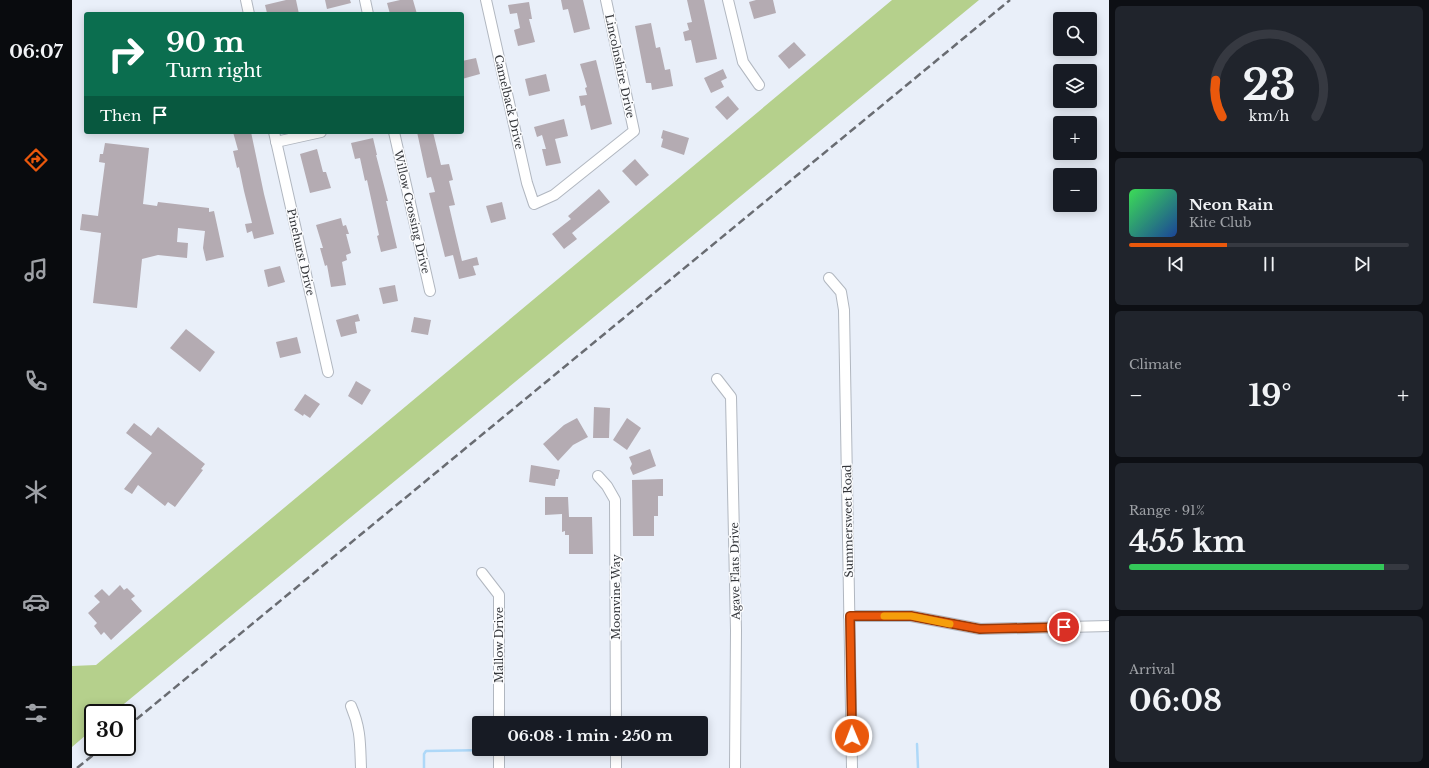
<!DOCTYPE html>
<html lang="en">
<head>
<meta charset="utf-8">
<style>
  :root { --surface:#171b24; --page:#20242c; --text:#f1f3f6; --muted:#9ea1a6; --line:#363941; --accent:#ea580c }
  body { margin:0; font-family:"Libre Baskerville",serif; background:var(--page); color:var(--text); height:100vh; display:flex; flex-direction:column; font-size:15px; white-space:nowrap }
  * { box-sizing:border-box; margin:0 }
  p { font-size:13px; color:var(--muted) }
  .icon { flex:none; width:22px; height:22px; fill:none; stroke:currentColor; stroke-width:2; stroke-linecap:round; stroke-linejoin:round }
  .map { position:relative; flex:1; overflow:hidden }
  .drawer { display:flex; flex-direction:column; gap:6px; padding:6px; background:#0d0f14; width:320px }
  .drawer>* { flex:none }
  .top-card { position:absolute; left:12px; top:12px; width:380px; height:122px; border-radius:4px; box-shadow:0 2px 10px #0003; background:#0b6e4f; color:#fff; overflow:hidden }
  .fabs { position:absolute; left:981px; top:12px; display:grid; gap:8px }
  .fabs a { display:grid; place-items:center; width:44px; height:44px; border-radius:4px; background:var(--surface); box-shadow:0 2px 10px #0003; font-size:20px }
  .speed { position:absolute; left:12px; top:704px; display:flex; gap:8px; font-size:20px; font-weight:700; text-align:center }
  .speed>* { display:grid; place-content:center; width:52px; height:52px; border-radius:50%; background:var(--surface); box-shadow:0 2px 10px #0003; line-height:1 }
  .speed .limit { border:2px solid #111; border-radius:6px; background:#fff; color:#111 }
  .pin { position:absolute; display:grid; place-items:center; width:34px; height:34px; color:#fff; margin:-17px; border:2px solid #fff; border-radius:50%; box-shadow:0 1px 4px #0007 }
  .me { position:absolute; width:44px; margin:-22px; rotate:359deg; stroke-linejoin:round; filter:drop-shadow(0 0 3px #0008) }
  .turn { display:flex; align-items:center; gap:14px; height:84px; padding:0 16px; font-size:18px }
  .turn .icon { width:52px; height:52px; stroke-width:2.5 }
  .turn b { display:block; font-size:28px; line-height:34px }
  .then { display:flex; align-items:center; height:38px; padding:0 16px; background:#0003; gap:8px; font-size:15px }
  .big { font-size:30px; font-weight:800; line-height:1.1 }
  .drawer .widget { flex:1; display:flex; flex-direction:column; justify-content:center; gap:6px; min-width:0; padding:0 14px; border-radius:6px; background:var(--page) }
  .drawer .dial { align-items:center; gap:0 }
  .dial svg { height:104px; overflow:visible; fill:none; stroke:var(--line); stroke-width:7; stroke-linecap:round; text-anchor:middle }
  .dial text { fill:var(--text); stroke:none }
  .song { display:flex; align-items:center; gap:12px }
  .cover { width:48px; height:48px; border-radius:6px; background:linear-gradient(135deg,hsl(130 70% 55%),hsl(220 70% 35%)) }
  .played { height:4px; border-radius:2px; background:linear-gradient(90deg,var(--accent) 35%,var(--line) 35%) }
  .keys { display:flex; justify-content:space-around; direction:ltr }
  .heat { display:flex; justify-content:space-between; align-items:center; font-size:22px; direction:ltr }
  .charge { height:6px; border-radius:3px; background:linear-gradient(90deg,#34c759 91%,var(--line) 0) }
  .trip { position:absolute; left:400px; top:716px; width:236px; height:40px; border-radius:4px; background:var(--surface); box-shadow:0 2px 10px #0003; font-weight:800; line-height:40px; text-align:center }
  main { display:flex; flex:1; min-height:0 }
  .menu { display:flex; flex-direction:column; width:72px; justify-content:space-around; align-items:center; background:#090b0e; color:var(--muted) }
  .menu .icon { width:28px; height:28px }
  .menu .active { color:var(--accent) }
  .menu b { font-size:18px; color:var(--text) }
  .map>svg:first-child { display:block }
</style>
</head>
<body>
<main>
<nav class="menu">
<b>06:07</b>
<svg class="icon active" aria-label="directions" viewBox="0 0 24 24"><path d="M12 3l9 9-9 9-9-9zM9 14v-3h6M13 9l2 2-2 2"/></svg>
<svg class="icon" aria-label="music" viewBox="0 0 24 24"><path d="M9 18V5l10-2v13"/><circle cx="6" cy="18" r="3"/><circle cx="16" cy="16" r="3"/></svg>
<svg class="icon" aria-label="phone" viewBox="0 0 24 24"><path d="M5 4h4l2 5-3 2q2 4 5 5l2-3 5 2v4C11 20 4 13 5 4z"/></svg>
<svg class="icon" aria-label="climate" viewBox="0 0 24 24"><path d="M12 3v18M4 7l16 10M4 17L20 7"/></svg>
<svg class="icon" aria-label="car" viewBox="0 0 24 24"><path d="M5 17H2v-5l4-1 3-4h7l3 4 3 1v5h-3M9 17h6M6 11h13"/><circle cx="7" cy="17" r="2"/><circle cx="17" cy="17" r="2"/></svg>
<svg class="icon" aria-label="filters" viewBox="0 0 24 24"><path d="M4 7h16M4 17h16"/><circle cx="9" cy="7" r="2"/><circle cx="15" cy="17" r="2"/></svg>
</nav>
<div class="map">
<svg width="1037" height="768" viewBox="0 0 1037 768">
  <rect width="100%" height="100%" fill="#e9eff9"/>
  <!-- green -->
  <polygon fill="#b5d08c" points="820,0 907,0 41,713 21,713 21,729 0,747 0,666 24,665"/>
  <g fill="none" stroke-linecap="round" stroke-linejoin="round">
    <!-- stream -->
    <g stroke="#aed8f8" stroke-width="2.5">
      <polyline points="845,744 846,768"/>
      <polyline points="352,768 352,754 354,751 415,750"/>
    </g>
  </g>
  <!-- building -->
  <g fill="#b4abb2">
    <polygon points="214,0 224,0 227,14 204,14 204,12 195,13 193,5"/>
    <polygon points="253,0 278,0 279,3 255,9"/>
    <polygon points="328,0 341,0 345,14 318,14 315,3"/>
    <polygon points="489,0 511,0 518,29 502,33 496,9 491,10"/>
    <polygon points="615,0 632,0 645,59 624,63 619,40 613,41 611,32 617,30 615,23 620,22"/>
    <polygon points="684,0 701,0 704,13 682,19 677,2"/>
    <polygon points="457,2 460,19 457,19 463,42 446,46 442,30 448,28 445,13 438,14 436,5"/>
    <polygon points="579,23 584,48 588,47 593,70 598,69 601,86 580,90 579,83 574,83 563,26"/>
    <polygon points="722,42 734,55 717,69 706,56"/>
    <polygon points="404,58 408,74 390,79 390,61"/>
    <polygon points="524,60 540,124 519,130 513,105 509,106 507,96 515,95 513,88 515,87 508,64"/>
    <polygon points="651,69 655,78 649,81 652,87 639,93 632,78"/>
    <polygon points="474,74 478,91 457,96 453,79"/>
    <polygon points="656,96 667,109 655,120 643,107"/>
    <polygon points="492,119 496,136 483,139 489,163 474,166 470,149 474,149 470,135 465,137 462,127"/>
    <polygon points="591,130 617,138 612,155 589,147 591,139 589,138"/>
    <polygon points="161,132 179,132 192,194 202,234 182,239 180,231 175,233 173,224 180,223 172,191 167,167 165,168 161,151 166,150"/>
    <polygon points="345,132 361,132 369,165 377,164 381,180 377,181 383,205 377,206 384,236 390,261 405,257 407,265 401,266 404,275 387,279 381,255 373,257 357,193 363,192 359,177 355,178"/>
    <polygon points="301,138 305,155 304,155 316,201 314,201 325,248 309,252 305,236 307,235 295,180 293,181 288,158 283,159 279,143"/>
    <polygon points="33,143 77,148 71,204 85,206 86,202 137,208 137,212 142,211 152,257 134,261 131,248 133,231 106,228 105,242 116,243 115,258 86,255 70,259 65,308 21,303 29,233 8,230 10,214 26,216 33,163 27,162 28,154 31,154"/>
    <polygon points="245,149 251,172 254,172 259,188 238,193 228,154"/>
    <polygon points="563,159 577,175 564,186 550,171"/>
    <polygon points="527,189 538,202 500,233 505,239 492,249 480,234 499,219 496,216"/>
    <polygon points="430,202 434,219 419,223 414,206"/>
    <polygon points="269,218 271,226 274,225 277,234 274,234 279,253 274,255 275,260 270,262 274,285 259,287 255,265 253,266 248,248 251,248 244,225"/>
    <polygon points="208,266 213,282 196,287 192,270"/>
    <polygon points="323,285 326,301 311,304 307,288"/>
    <polygon points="286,314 288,321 283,322 285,333 269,337 264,320"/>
    <polygon points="342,317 359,320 356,335 339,332"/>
    <polygon points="114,329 143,352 128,372 98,348"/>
    <polygon points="225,337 229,353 208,358 204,342"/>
    <polygon points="284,381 299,390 290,405 276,396"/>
    <polygon points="233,394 248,404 238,418 232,414 231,416 222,410"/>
    <polygon points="522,407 538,408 537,438 521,438"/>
    <polygon points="505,418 516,437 501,445 486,461 471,444 492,425"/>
    <polygon points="555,418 569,428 555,450 541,440"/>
    <polygon points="62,423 79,436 86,427 133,464 129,469 131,470 103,507 96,502 93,506 66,485 60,494 52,489 80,453 54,433"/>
    <polygon points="578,449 584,466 561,475 558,468 560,464 557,457"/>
    <polygon points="459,465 488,470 486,479 484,479 483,486 457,482"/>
    <polygon points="591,479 591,496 586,496 586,516 582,516 582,536 561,536 560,480"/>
    <polygon points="473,497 496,497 497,517 520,517 521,554 497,554 497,535 493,535 493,531 490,532 490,514 473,515"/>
    <polygon points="48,585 52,590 55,588 63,596 59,599 70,611 39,640 32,632 29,635 22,626 25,623 16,613 28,602 22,596 30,589 37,596"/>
  </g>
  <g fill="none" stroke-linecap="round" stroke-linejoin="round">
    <!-- minor casing -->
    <g stroke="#b1b7c0" stroke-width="12">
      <g id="minor">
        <polyline points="174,0 177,14"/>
        <polyline points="293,0 296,14"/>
        <polyline points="414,0 455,183 462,204 482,195 562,131 534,0"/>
        <polyline points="656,0 671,62 687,85"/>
        <polyline points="202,132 256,372"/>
        <polyline points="322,132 358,291"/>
        <polyline points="204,142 249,132"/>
        <polyline points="757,278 769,292 772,310 780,768"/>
        <polyline points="645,379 659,397 664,630 663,768"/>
        <polyline points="526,476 535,486 543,500 544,723"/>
        <polyline points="410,573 427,595 427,723"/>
        <polyline points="777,616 839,616 908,629 1037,626"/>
        <path d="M279,706C289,729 288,744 289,768"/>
        <polyline points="544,749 544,768"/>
        <polyline points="427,768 427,749"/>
      </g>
    </g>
    <!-- minor -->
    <use href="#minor" stroke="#fff" stroke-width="10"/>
    <!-- rail -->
    <g stroke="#696c72" stroke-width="2.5" stroke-dasharray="8 4" stroke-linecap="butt">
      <polyline points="55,727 938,0"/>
      <polyline points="5,768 31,747"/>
    </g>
  </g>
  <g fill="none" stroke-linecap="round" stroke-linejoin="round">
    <!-- route casing -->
    <g stroke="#983908" stroke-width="10">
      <polyline id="route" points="780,736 778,616 839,616 908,629 992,627"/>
    </g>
    <!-- route -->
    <use href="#route" stroke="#ea580c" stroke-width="7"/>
    <!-- slow -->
    <polyline stroke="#f59e0b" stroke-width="7" points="812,616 839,616 878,624"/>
  </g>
  <g text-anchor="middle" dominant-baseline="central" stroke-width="3" stroke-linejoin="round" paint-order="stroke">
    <!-- street labels -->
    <g font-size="11" fill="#34363a" stroke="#fbfcfe">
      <text transform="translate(548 66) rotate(78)">Lincolnshire Drive</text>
      <text transform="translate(437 102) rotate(77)">Camelback Drive</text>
      <text transform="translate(340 212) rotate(77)">Willow Crossing Drive</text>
      <text transform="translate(229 252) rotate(77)">Pinehurst Drive</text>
      <text transform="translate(776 521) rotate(-91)">Summersweet Road</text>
      <text transform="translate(663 571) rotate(-91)">Agave Flats Drive</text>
      <text transform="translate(544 597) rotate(-90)">Moonvine Way</text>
      <text transform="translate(427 645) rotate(-90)">Mallow Drive</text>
    </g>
  </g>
</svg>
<div class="fabs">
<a><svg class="icon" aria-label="search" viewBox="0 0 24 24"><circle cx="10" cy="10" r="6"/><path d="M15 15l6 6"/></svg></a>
<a><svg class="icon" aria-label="layers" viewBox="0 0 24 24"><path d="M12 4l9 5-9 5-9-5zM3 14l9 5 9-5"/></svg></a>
<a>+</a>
<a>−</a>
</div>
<div class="speed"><div class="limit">30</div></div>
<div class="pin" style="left:992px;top:627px;background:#d93025"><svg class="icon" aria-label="arrive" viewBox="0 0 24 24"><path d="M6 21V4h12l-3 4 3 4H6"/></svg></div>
<svg class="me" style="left:780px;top:736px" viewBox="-20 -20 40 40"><circle r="17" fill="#ea580c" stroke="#fff" stroke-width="3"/><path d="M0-11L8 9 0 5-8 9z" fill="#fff"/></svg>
<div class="trip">06:08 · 1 min · 250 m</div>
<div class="top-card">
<div class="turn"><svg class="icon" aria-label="right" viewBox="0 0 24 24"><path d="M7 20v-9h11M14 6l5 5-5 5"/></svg><div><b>90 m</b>Turn right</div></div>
<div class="then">Then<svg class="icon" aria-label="arrive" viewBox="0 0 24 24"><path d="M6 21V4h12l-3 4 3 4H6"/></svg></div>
</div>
</div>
<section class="drawer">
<div class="widget dial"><svg viewBox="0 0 100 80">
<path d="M14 69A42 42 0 1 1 86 69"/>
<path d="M14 69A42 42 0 0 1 9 41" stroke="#ea580c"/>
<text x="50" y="56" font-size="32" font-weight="700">23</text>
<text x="50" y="72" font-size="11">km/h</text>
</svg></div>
<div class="widget">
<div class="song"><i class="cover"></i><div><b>Neon Rain</b><p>Kite Club</p></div></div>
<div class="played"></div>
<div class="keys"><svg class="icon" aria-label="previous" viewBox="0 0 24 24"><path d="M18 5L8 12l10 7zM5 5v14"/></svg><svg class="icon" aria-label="pause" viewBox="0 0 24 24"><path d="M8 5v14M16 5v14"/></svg><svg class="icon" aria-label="next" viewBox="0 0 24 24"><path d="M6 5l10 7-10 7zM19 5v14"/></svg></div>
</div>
<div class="widget"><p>Climate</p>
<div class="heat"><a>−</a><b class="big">19°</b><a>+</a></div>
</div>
<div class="widget"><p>Range · 91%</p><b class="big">455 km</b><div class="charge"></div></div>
<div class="widget"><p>Arrival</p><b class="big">06:08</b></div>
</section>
</main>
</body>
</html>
